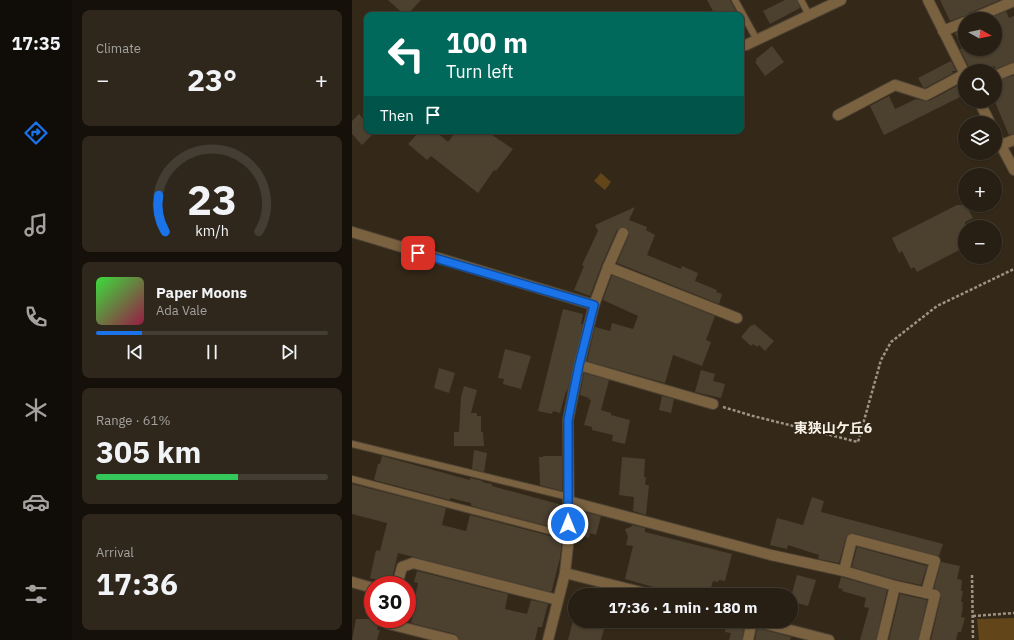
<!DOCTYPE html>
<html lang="en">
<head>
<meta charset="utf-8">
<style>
  :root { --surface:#271f13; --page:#2f271c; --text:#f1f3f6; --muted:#a4a2a0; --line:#433d33; --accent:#1a73e8 }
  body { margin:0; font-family:"IBM Plex Sans","Noto Sans JP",sans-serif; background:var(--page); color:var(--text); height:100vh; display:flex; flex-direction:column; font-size:15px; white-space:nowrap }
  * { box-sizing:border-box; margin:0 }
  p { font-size:13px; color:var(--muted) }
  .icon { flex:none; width:22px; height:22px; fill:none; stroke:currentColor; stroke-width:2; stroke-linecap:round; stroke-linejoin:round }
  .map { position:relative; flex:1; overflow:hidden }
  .panel { display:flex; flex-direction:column; gap:10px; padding:10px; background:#15110a; width:280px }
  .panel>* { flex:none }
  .hud { position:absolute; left:12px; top:12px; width:380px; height:122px; border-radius:8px; box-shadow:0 1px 3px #0004,0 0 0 1px var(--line); background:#00695c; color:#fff; overflow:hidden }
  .needle { width:26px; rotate:98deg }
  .buttons { position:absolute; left:606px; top:12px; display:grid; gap:8px }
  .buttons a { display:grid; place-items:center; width:44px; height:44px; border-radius:50%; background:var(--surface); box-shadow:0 1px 3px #0004,0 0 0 1px var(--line); font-size:20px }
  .speed { position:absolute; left:12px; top:576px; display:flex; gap:8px; font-size:20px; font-weight:700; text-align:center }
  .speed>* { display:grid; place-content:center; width:52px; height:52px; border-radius:50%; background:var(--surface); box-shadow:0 1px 3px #0004,0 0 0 1px var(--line); line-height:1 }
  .speed .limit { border:6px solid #d22; background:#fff; color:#111 }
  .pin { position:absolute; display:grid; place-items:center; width:34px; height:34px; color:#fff; margin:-17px; border-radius:8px; box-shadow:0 2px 6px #0006 }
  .me { position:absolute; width:44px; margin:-22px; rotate:0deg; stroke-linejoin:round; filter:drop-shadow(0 0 3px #0008) }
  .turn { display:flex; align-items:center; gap:14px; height:84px; padding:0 16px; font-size:18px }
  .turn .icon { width:52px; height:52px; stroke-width:2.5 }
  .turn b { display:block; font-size:28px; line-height:34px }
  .then { display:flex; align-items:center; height:38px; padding:0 16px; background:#0003; gap:8px; font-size:15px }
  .big { font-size:30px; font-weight:800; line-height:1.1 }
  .panel .widget { flex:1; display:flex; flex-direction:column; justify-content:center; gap:6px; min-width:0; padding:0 14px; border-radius:8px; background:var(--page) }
  .panel .dial { align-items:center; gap:0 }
  .dial svg { height:104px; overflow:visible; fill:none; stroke:var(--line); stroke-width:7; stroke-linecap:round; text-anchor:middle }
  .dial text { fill:var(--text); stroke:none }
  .song { display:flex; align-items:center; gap:12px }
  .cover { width:48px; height:48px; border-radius:6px; background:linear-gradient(135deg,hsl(120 70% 55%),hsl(340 70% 35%)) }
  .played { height:4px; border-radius:2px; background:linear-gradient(90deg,var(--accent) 20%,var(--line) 20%) }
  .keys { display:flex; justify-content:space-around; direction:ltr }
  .heat { display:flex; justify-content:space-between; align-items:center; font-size:22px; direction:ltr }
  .charge { height:6px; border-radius:3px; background:linear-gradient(90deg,#34c759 61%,var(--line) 0) }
  .trip { position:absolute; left:216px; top:588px; width:230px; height:40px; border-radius:20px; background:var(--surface); box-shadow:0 1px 3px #0004,0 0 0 1px var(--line); font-weight:800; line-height:40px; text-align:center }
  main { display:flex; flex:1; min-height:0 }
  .tab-bar { display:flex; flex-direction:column; width:72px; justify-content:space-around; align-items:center; background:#100c08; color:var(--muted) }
  .tab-bar .icon { width:28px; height:28px }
  .tab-bar .active { color:var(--accent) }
  .tab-bar b { font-size:18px; color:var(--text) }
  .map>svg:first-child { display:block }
</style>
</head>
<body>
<main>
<nav class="tab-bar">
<b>17:35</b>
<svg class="icon active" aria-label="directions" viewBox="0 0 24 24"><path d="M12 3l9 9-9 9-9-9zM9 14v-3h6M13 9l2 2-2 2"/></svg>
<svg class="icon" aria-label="music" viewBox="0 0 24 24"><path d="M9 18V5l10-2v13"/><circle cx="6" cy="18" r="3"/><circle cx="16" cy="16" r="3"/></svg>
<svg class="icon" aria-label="phone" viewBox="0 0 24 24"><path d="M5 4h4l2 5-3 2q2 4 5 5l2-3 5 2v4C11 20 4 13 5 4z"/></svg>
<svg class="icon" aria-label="climate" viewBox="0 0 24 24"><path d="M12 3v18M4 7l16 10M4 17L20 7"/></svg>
<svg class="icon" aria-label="car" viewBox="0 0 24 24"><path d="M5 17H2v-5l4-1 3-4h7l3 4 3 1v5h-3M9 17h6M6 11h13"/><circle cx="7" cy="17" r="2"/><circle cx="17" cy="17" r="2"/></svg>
<svg class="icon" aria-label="filters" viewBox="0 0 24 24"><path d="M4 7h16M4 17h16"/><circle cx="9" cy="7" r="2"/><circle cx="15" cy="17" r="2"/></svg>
</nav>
<section class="panel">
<div class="widget"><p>Climate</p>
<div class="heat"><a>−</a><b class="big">23°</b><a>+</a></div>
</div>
<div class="widget dial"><svg viewBox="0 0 100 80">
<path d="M14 69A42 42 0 1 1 86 69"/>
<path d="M14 69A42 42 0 0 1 9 41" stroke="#1a73e8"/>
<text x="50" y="56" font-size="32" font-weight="700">23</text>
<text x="50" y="72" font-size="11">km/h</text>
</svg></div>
<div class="widget">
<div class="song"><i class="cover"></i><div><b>Paper Moons</b><p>Ada Vale</p></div></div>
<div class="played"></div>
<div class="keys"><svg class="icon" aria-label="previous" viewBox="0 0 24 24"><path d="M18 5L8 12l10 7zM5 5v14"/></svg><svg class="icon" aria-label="pause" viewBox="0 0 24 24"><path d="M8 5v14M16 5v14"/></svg><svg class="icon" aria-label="next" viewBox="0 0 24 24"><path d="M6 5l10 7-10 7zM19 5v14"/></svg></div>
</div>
<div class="widget"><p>Range · 61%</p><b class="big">305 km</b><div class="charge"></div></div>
<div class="widget"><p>Arrival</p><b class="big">17:36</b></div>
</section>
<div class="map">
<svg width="662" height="640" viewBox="0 0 662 640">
  <rect width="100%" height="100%" fill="#342919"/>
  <!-- green -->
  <g fill="#624518">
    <polygon points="249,173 259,182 253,190 242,181"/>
    <polygon points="662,618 662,640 627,640 625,619"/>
  </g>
  <!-- building -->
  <g fill="#4c402f">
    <polygon points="36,0 69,0 55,15 53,15"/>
    <polygon points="355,0 378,0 386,15 363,15"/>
    <polygon points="433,0 445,0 448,8 418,24 411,11"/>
    <polygon points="588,0 648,0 617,13 614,16 611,16 598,21"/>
    <polygon points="654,11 657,18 662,16 662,62 643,69 643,66 630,71 619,71 608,49 610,49 603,33 613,29 613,49 643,49 643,19 636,19"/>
    <polygon points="420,46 432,62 413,76 403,62 405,61 404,59"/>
    <polygon points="599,61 604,71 600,71 601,73 573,88 571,87 566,78"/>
    <polygon points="662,75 662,134 657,135 643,102 643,82"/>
    <polygon points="607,85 612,95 532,135 518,106 537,96 543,109 564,99 572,101 577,101"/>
    <polygon points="7,114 15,123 15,131 22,131 23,132 10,145 0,134 0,121"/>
    <polygon points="68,131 83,131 96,142 104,131 134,131 161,149 144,171 142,170 126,193 79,156 75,160 56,144"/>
    <polygon points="605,205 614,205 621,218 613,222 613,247 565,272 562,267 559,269 550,251 547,253 540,238"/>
    <polygon points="283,207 277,220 295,227 294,230 303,235 295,255 329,269 330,266 346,273 343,281 365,290 364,292 370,294 367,304 265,263 277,235 276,229 271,227 265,230 250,264 238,296 222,290 232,266 230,265 246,231 243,225"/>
    <polygon points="260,275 363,316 354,340 359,342 350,366 321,355 313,383 235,361 243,327 258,331 260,323 281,329 286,316 251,300"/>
    <polygon points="211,309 231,314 229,324 231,324 215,392 214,391 208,413 201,411 200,414 186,411"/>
    <polygon points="402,324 422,341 413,351 407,345 405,347 401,344 399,346 389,337 399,325 400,326"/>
    <polygon points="153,349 179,356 169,389 151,384 152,379 146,378"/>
    <polygon points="87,368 103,373 97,393 82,388"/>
    <polygon points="349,370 363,374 361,381 373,384 369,398 343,392"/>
    <polygon points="232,373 257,380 249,410 259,413 259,415 278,420 273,444 260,441 261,435 240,430 240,427 232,425 239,400 236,399 237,398 228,395"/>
    <polygon points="112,386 125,390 119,413 125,413 125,416 129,416 129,432 131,432 132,446 102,446 102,432 107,432 109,397"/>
    <polygon points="310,396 322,399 319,413 307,410"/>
    <polygon points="122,450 135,453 132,472 120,469"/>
    <polygon points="30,456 118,480 118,478 131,481 130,482 140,484 140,486 210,505 210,530 120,506 119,505 119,503 98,498 98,500 22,480 26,464 28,464"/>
    <polygon points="191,456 210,456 210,491 188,485 187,457 191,457"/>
    <polygon points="270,457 293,459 292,477 294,477 293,485 297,485 294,515 281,511 282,497 267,495"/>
    <polygon points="0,484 94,508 90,525 114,531 118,515 210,539 208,558 200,590 199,592 46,553 39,583 18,578 24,550 28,551 35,523 0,514"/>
    <polygon points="460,497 472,501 469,512 591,544 587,556 501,533 498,533 494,537 487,563 466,559 467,555 436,545 435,549 418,545 425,518 451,525"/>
    <polygon points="223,510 249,516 244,535 238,533 237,538 223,534"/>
    <polygon points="280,525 293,528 293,532 380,554 373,581 367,580 366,582 361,581 357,595 330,595 273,579 281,546 274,545 276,537 273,529 279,527"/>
    <polygon points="505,547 575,566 569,585 545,580 500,567"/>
    <polygon points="589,562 608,566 605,579 610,580 609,591 611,591 609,602 611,602 610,607 611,607 609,617 613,618 609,632 606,632 604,640 579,640 589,597 588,591 582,588"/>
    <polygon points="65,571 156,594 153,609 175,614 179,600 196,604 190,627 186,627 183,640 107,640 106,636 103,634 59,623 65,598 63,598 66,583 62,582"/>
    <polygon points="445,575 464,580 456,606 439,601 439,597"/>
    <polygon points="489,577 535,590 524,640 508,640 517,608 512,607 514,598 490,591 491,589 486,588"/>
    <polygon points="548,594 575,600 566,640 537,640"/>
    <polygon points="4,619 28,619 25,630 28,630 25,640 0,640"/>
    <polygon points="221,621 254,621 249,640 216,640"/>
    <polygon points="375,621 393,623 390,640 377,640 379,633 373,632"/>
    <polygon points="405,628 439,637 438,640 403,640"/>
  </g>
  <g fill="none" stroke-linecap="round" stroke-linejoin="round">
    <!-- lane casing -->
    <g stroke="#504536" stroke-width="8">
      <g id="lane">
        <polyline points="383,0 405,40"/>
        <polyline points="449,0 457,15"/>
        <polyline points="0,444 217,497"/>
        <polyline points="0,479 217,536"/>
      </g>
    </g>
    <!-- street casing -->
    <g stroke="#504536" stroke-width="12">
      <g id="street">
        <polyline points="576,0 613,74"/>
        <polyline points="620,19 662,1"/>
        <polyline points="591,31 613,22"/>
        <polyline points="394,45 489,0"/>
        <polyline points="643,76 662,68"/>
        <polyline points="627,101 638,123"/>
        <polyline points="486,115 543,85 574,95 613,74"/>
        <polyline points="643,134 662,170"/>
        <polyline points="649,145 662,140"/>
        <polyline points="0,232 242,305 227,365 216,420 217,536 213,573 196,640"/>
        <polyline points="256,267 385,318"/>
        <polyline points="242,305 256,267 271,233"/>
        <polyline points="227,365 361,404"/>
        <polyline points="216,501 419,555 492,571 543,586 583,595 572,640"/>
        <polyline points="492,571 500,539 583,561 574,593"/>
        <polyline points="213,573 301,595"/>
        <polyline points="0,582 21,588"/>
        <polyline points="45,585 50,567 61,563 206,600"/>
        <polyline points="38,619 37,624 101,640"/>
        <polyline points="403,621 477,640"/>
        <polyline points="396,640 400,621"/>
        <polyline points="530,640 543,586"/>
      </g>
    </g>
    <!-- path -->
    <g stroke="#9d9488" stroke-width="2.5" stroke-dasharray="3 2" stroke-linecap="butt">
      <polyline points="371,407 401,416 506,442 529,360 539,342 585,306 662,269"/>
      <polyline points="620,575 621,640"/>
      <polyline points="621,616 662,613"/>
    </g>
    <!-- lane -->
    <use href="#lane" stroke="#7a6240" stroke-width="6"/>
    <!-- street -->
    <use href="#street" stroke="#7a6240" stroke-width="10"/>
  </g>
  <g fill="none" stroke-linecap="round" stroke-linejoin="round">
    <!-- route casing -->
    <g stroke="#114b97" stroke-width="10">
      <polyline id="route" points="66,253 242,305 227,365 216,420 216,524"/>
    </g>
    <!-- route -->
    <use href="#route" stroke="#1a73e8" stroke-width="7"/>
  </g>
  <g text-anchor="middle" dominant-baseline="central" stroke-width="4" stroke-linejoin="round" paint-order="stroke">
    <!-- neighbourhood labels -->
    <g font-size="14" font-weight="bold" fill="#faf3e9" stroke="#342919">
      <text x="481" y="428">東狭山ケ丘6</text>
    </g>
  </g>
</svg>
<div class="buttons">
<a><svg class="needle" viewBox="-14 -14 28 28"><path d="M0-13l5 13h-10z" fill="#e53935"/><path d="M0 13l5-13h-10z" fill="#a4a2a0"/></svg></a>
<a><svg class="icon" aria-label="search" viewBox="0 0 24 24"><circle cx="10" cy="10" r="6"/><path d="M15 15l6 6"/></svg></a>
<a><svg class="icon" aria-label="layers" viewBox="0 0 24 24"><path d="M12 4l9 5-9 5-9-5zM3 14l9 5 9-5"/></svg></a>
<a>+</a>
<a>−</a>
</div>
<div class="speed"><div class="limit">30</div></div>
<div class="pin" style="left:66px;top:253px;background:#d93025"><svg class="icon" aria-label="arrive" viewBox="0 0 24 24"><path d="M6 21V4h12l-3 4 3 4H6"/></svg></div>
<svg class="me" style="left:216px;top:524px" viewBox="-20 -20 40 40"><circle r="17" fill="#1a73e8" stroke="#fff" stroke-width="3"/><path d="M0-11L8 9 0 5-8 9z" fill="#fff"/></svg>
<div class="trip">17:36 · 1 min · 180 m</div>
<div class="hud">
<div class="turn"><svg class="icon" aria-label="left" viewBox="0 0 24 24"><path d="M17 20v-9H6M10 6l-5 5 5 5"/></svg><div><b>100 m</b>Turn left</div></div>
<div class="then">Then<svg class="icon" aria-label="arrive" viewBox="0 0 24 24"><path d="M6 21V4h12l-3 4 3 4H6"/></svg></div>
</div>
</div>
</main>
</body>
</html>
